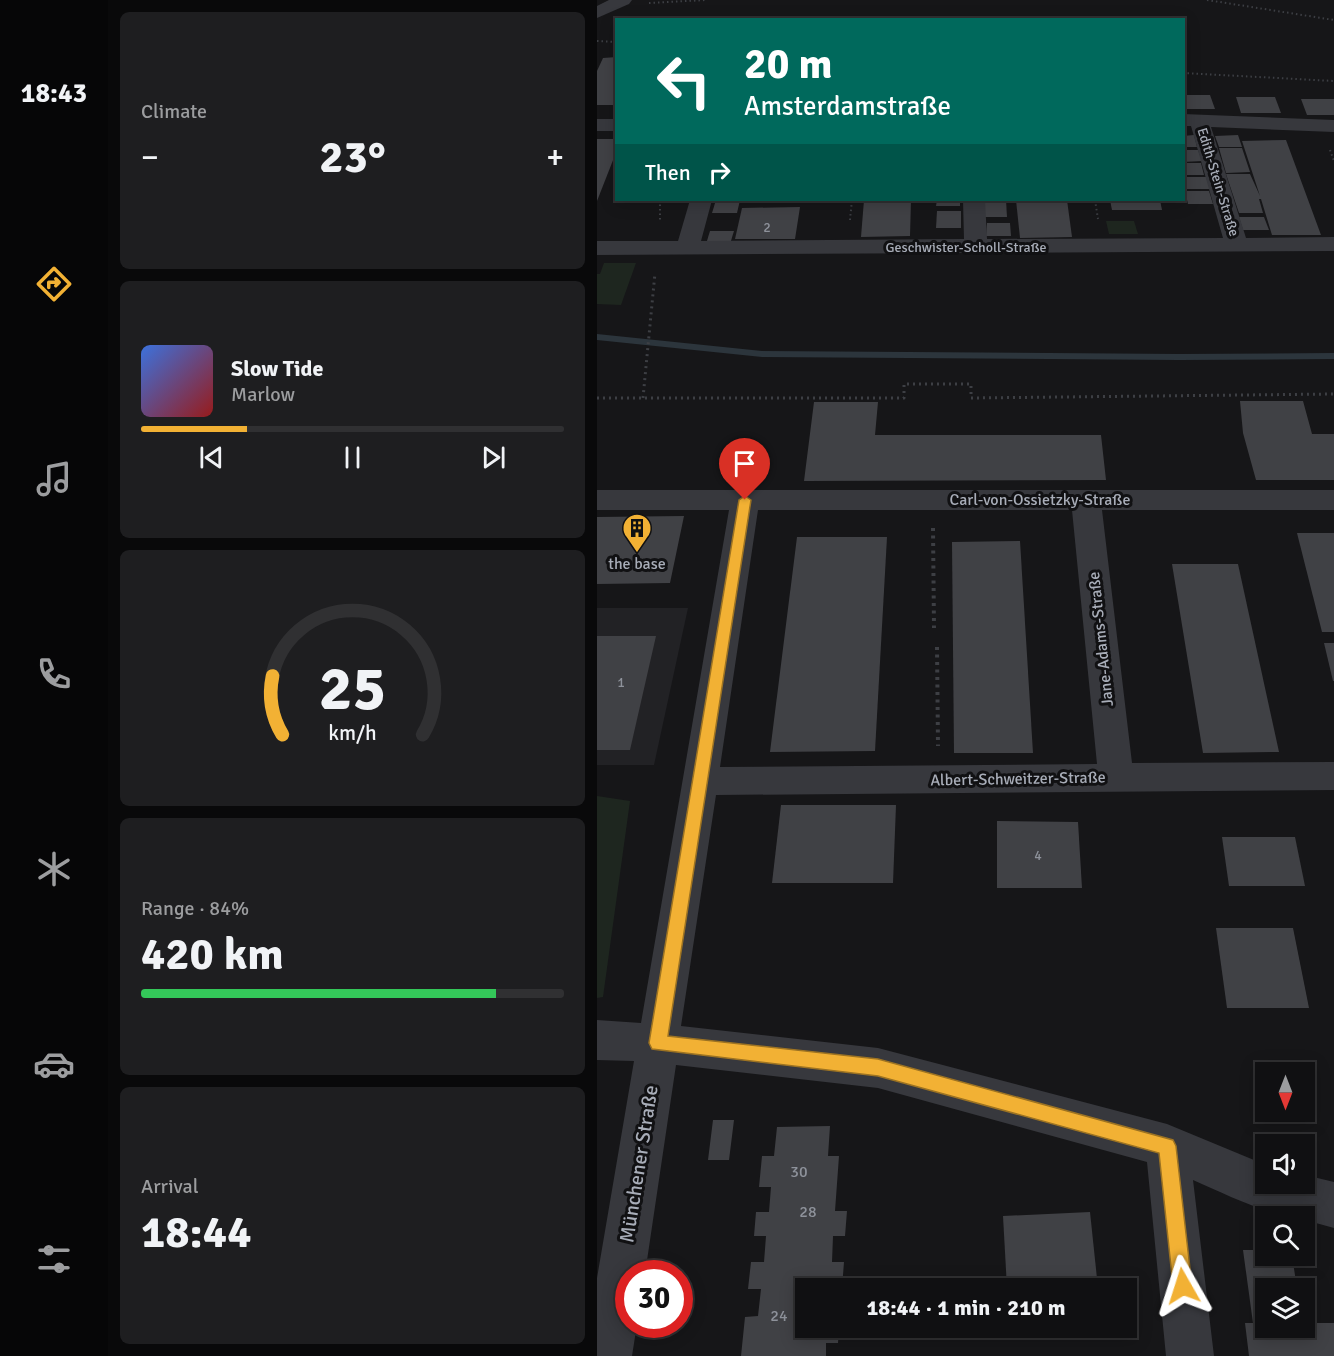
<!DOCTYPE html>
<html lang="en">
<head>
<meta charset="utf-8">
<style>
  :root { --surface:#101012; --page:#1e1e20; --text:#f1f3f6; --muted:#9c9d9f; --line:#303032; --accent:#f2b134 }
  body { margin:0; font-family:Signika,sans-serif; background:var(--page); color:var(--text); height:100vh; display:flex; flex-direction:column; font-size:22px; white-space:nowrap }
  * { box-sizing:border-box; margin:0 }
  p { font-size:20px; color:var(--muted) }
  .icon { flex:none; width:33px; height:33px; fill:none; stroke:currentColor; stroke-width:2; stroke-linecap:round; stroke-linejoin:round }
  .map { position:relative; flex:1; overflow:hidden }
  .drawer { display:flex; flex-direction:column; gap:12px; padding:12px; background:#09090a; width:489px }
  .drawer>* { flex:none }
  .guide { position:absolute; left:18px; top:18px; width:570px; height:183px; border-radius:0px; box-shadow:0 3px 15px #0003,0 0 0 2px var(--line); background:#00695c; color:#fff; overflow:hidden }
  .needle { width:39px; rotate:180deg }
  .tools { position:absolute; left:658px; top:1062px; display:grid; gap:12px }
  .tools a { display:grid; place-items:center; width:60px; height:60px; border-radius:0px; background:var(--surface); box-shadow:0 3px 15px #0003,0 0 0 2px var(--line); font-size:30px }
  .speed { position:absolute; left:18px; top:1260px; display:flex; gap:12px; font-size:30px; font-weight:700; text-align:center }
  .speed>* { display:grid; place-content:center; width:78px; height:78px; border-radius:50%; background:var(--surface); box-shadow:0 3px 15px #0003,0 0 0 2px var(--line); line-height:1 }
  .speed .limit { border:9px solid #d22; background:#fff; color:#111 }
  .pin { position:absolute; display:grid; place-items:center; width:51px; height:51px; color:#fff; margin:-62px -26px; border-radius:50% 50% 50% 0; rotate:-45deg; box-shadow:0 0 6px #0007 }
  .pin .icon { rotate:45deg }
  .me { position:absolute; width:66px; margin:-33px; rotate:354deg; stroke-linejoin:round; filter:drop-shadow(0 0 4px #0008) }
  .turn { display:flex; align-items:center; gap:21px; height:126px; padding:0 30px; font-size:27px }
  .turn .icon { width:78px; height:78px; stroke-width:2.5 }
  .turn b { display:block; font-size:42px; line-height:51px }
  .then { display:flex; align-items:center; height:57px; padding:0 30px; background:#0003; gap:12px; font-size:22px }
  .big { font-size:45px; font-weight:800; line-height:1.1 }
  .drawer .widget { flex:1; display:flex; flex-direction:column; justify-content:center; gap:9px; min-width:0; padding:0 21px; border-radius:9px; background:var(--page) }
  .drawer .dial { align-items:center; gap:0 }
  .dial svg { height:156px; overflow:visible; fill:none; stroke:var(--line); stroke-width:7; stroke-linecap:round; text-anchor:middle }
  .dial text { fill:var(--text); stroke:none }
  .song { display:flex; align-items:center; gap:18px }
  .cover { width:72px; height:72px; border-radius:9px; background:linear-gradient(135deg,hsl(220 70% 55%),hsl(0 70% 35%)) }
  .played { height:6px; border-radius:3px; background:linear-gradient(90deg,var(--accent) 25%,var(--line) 25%) }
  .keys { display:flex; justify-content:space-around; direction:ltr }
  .heat { display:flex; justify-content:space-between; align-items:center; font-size:33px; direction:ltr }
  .charge { height:9px; border-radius:4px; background:linear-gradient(90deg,#34c759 84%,var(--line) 0) }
  .trip { position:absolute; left:198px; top:1278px; width:342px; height:60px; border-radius:0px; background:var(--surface); box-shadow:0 3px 15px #0003,0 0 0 2px var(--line); font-weight:800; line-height:60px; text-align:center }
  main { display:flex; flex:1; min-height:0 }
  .tab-bar { display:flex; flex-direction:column; width:108px; justify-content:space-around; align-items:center; background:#060607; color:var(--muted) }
  .tab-bar .icon { width:42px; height:42px }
  .tab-bar .active { color:var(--accent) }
  .tab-bar b { font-size:27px; color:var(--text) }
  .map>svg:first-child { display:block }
</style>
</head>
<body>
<main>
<nav class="tab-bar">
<b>18:43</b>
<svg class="icon active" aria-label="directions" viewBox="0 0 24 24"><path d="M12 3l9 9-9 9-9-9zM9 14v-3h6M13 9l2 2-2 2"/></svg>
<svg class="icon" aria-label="music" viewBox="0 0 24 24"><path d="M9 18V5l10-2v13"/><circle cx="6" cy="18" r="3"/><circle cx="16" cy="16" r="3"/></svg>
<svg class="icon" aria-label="phone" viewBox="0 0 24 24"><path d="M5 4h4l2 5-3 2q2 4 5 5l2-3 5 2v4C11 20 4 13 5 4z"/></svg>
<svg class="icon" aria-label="climate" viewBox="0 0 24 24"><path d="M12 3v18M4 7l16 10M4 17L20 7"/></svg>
<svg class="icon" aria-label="car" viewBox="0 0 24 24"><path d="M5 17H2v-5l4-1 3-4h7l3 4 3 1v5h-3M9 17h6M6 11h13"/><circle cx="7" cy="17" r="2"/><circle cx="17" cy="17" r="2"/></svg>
<svg class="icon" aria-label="filters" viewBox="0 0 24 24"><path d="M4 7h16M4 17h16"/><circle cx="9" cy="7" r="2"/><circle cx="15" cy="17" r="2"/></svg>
</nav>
<section class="drawer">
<div class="widget"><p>Climate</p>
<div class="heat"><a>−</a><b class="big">23°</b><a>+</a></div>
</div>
<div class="widget">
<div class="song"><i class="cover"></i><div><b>Slow Tide</b><p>Marlow</p></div></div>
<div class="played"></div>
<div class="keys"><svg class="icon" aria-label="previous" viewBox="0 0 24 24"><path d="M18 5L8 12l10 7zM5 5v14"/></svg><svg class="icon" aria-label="pause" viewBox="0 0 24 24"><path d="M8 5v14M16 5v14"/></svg><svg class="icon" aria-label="next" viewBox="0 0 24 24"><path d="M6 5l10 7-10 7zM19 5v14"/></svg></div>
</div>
<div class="widget dial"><svg viewBox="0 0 100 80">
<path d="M14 69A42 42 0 1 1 86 69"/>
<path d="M14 69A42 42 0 0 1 9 39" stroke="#f2b134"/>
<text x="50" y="56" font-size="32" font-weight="700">25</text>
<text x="50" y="72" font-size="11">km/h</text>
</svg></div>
<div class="widget"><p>Range · 84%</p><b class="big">420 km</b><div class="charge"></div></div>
<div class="widget"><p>Arrival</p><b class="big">18:44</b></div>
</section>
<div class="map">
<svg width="737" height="1356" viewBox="0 0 737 1356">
  <rect width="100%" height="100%" fill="#161618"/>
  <!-- built -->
  <polygon fill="#222225" points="0,608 91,608 57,765 0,765"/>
  <!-- green -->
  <g fill="#1e261f">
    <polygon points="509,221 537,221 541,234 512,234"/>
    <polygon points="7,263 39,263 24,305 0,304 0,274 3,274"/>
    <polygon points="0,796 33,801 6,997 0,998"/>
  </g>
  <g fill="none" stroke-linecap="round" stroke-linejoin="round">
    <!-- stream -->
    <polygon fill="#2c353c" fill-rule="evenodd" points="0,334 165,351 582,354 737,353 737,359 582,360 165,357 0,340"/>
  </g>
  <!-- building -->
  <g fill="#404145">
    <polygon points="20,57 20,105 0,105 0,71 6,58"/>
    <polygon points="586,95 613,95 618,109 586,109"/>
    <polygon points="639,97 678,97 684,113 644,113"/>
    <polygon points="704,99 737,99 737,115 710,115"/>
    <polygon points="597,135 600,147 586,147 586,136"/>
    <polygon points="641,135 645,147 622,147 618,136"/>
    <polygon points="0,139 20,139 20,150 0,201"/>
    <polygon points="689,140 724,235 675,235 664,199 662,199 666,213 642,213 629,174 653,174 663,196 645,141"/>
    <polygon points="622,148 645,148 653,172 629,173"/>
    <polygon points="586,150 601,150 605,161 586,162"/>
    <polygon points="586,163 604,163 607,175 586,175"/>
    <polygon points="586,177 609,177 613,189 589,189"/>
    <polygon points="588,191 612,191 616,204 591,204"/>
    <polygon points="119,200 143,200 140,213 115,213"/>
    <polygon points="267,200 314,200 313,236 264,237"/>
    <polygon points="340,200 363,200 363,206 339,206"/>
    <polygon points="384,200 409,200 410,217 385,217"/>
    <polygon points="419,200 470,200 475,237 423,238"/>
    <polygon points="513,200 563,200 565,210 515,210"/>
    <polygon points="203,207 198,239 138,239 145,208"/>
    <polygon points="340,211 364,211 364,228 339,228"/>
    <polygon points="642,217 667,217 672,230 646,230"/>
    <polygon points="390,223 413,223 414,236 389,236"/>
    <polygon points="113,231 137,231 133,244 109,244"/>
    <polygon points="643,401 706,401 715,434 737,434 737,480 659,480 646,433"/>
    <polygon points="217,402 281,402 278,435 504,435 509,480 207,481"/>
    <polygon points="87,516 73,583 0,584 0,517"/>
    <polygon points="700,533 737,533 737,632 725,632"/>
    <polygon points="200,537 290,537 278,751 173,752"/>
    <polygon points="423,541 436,753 357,753 355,542"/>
    <polygon points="575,564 641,564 682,752 606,753"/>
    <polygon points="0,636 59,636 33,750 0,750"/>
    <polygon points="727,643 737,643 737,681 736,681"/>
    <polygon points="184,805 299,805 296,883 175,883"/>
    <polygon points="400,821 481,822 485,888 400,888"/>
    <polygon points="625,837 698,837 708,886 632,886"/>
    <polygon points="619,928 696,928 712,1008 630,1008"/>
    <polygon points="116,1120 137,1120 132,1160 111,1160"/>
    <polygon points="233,1126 231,1156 242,1156 238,1211 250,1211 248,1236 236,1236 235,1262 247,1262 245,1288 208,1288 208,1328 242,1328 241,1343 229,1343 229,1356 144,1356 148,1317 161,1316 164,1289 151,1289 154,1262 167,1262 169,1236 157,1236 159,1212 172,1212 174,1187 162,1187 165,1156 177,1156 180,1127"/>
    <polygon points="493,1212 501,1288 410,1288 406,1216"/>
    <polygon points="646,1250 669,1250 669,1256 695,1256 700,1288 669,1288 669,1328 708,1328 708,1323 737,1323 737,1356 652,1356 648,1323 656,1323"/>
  </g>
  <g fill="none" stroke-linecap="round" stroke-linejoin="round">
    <!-- path-far2 -->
    <g stroke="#3d3f44" stroke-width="2" stroke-dasharray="1.5 3" stroke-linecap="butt">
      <polyline points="610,0 737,20"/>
      <polyline points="52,3 109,0"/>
      <polyline points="0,41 20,42"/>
      <polyline points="586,73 737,81"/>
      <polyline points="733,150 737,161"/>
      <polyline points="63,200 63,220"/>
      <polyline points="498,200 501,219"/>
      <polyline points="253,220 255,200"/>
    </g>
    <!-- path-far1 -->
    <g stroke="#3d3f44" stroke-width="3" stroke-dasharray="2 4" stroke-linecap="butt">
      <polyline points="0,398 307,398 307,384 374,384 374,398 737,394"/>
      <polyline points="46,398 58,273"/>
    </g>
    <!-- path -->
    <g stroke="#3d3f44" stroke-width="4" stroke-dasharray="3 4.5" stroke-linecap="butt">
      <polyline points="336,528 337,628"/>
      <polyline points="340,647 341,746"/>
    </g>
    <!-- minor -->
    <g fill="#37383d" fill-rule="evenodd">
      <polygon points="12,0 35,0 32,4 0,18 0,6"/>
      <polygon points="586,114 737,120 737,132 614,127 649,238 737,237 737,251 0,255 0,241 81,241 93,200 115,200 104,241 367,239 366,200 388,200 390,239 626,238 594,126 586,126"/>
      <rect x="0" y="119" width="20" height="12"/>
      <path d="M0,490H737V510H505L535,763L737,762V790L119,795L84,1026L281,1048L570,1124L669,1165V1184H708V1175L737,1182V1228L708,1220V1216C669,1216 631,1195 596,1180L617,1356H569L550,1162L281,1088L79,1065L48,1274H32V1324H40L35,1356H0V1278L37,1061L0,1060V1020L44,1023L132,510H0ZM161,510H475L500,764L123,767Z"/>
    </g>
  </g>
  <!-- route -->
  <polygon fill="#f2b134" stroke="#9d7322" stroke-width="1.5" points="148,496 154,500 71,1036 281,1059 576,1140 579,1146 595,1286 592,1293 586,1296 579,1293 576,1286 562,1153 281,1076 55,1049 52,1043 142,500"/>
  <!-- icons -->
  <defs>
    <g id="building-pin" transform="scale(1.5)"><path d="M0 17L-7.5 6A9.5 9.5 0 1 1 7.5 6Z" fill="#f2b134" stroke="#111113"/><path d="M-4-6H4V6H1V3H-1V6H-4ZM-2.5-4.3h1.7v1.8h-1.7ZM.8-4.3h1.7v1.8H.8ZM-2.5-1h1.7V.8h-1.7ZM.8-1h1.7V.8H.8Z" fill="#111"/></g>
  </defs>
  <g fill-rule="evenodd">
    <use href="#building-pin" x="40" y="528"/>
  </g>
  <g text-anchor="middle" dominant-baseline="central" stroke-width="6" stroke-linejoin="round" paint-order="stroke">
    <!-- far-street labels -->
    <g font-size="14" fill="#a8adb8" stroke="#111113">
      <text transform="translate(621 182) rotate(73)">Edith-Stein-Straße</text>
      <text x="369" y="247">Geschwister-Scholl-Straße</text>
    </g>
    <!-- number labels -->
    <g font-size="14" fill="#8e929b">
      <text x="170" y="227">2</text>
      <text x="24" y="682">1</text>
      <text x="441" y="855">4</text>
    </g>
    <!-- street labels -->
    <g font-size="16" fill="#a8adb8" stroke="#111113">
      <text x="443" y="500">Carl-von-Ossietzky-Straße</text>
      <text transform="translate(504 639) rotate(-96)">Jane-Adams-Straße</text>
      <text transform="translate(421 779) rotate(-1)">Albert-Schweitzer-Straße</text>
    </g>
    <!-- poi labels -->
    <g font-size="16" fill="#a8adb8" stroke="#111113">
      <text x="40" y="564">the base</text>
    </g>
    <!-- near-number labels -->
    <g font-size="16" fill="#8e929b">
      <text x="202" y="1172">30</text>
      <text x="211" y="1212">28</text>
      <text x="182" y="1316">24</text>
    </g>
    <!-- near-street labels -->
    <g font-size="20" fill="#a8adb8" stroke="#111113">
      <text transform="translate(42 1164) rotate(-81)">Münchener Straße</text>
    </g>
  </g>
</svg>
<div class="tools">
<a><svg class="needle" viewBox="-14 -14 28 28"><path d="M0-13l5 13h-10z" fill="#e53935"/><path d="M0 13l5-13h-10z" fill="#9c9d9f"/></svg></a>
<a><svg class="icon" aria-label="sound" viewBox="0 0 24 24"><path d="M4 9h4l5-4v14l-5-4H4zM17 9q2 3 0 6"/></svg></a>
<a><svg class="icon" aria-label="search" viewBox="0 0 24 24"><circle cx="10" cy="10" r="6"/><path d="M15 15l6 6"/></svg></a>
<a><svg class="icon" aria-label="layers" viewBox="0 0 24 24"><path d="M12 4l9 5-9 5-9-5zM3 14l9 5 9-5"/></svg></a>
</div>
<div class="speed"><div class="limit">30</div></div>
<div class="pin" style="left:148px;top:500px;background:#d93025"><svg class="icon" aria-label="arrive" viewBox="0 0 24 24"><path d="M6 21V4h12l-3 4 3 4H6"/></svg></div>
<svg class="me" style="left:586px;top:1286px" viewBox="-20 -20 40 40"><path d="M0-17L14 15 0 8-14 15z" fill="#f2b134" stroke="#fff" stroke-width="4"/></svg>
<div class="trip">18:44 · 1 min · 210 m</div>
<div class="guide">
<div class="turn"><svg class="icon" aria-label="left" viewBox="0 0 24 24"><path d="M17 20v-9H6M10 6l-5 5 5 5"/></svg><div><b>20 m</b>Amsterdamstraße</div></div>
<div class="then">Then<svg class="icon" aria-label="right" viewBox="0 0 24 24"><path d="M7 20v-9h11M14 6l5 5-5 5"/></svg></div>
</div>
</div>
</main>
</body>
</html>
